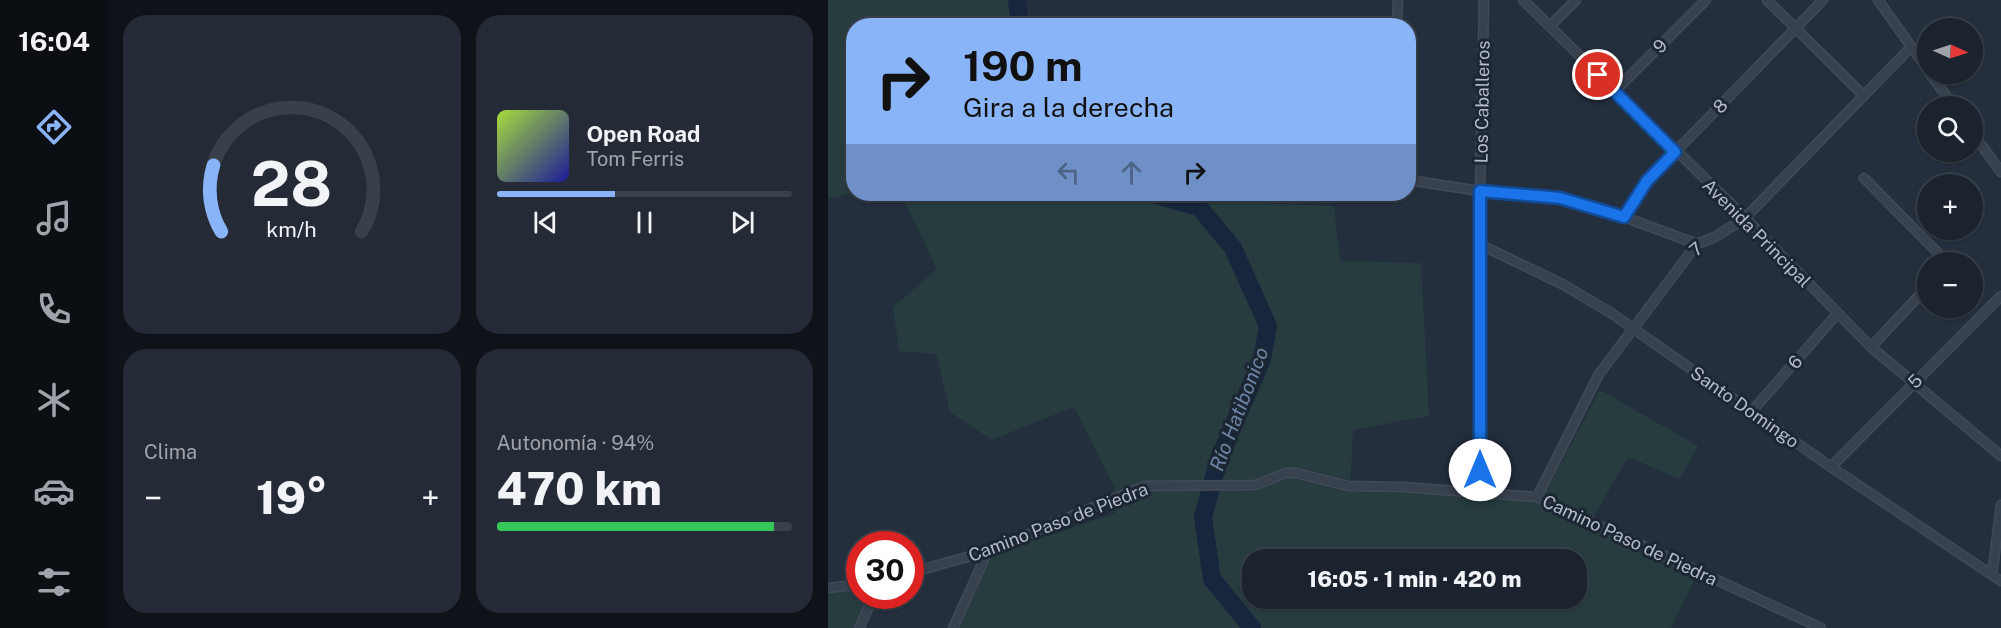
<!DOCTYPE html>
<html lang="es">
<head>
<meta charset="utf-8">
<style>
  :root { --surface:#1b232e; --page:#242b36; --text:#f1f3f6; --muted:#a0a4aa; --line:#39404a; --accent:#8ab4f8 }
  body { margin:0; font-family:"Public Sans",sans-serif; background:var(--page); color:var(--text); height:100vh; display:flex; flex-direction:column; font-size:22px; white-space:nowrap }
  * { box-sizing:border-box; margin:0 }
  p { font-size:20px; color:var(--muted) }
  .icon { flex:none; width:33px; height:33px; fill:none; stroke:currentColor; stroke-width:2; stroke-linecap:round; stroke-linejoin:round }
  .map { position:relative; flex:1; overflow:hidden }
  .panel { display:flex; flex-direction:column; gap:15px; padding:15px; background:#0f1319; width:720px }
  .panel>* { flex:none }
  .guide { position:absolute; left:18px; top:18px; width:570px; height:183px; border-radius:24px; box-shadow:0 2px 4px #0004,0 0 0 2px var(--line); background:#8ab4f8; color:#111; overflow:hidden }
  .needle { width:39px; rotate:93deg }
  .controls { position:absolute; left:1089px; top:18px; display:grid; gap:12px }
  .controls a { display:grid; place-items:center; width:66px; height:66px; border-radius:50%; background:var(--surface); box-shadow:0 2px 4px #0004,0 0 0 2px var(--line); font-size:30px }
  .speed { position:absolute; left:18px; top:531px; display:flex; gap:12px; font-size:30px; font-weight:700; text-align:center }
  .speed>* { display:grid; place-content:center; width:78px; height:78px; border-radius:50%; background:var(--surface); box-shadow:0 2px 4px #0004,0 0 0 2px var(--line); line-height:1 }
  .speed .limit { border:9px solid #d22; background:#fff; color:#111 }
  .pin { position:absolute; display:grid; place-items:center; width:51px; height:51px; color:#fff; margin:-26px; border:3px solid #fff; border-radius:50%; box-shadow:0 2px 6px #0007 }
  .me { position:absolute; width:66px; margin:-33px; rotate:0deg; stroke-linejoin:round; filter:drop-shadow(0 0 4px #0008) }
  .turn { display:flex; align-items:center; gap:21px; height:126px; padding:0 18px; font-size:27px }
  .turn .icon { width:78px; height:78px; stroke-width:2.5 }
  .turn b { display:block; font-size:42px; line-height:51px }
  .lanes { display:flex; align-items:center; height:57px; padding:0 18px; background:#0003; justify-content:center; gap:30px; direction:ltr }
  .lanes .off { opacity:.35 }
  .big { font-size:45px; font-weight:800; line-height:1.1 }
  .panel .widget { flex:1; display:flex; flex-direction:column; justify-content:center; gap:9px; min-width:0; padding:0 21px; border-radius:24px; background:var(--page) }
  .panel .dial { align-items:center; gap:0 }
  .dial svg { height:156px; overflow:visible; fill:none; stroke:var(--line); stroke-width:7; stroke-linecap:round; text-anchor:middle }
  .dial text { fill:var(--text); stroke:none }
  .song { display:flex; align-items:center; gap:18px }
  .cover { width:72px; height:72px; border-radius:9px; background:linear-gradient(135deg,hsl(80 70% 55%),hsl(240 70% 35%)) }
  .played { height:6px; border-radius:3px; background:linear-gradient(90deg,var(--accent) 40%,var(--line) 40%) }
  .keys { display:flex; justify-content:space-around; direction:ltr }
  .heat { display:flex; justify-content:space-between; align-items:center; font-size:33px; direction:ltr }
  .charge { height:9px; border-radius:4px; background:linear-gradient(90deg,#34c759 94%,var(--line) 0) }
  .panel .tiles { flex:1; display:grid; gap:15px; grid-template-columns:repeat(2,1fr) }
  .trip { position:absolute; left:414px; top:549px; width:345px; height:60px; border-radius:24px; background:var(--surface); box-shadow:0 2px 4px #0004,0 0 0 2px var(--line); font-weight:800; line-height:60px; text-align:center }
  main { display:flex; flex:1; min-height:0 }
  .dock { display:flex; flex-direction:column; width:108px; justify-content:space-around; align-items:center; background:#0b0e12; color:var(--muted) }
  .dock .icon { width:42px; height:42px }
  .dock .on { color:var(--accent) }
  .dock b { font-size:27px; color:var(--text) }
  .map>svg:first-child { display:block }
</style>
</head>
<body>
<main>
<nav class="dock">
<b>16:04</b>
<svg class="icon on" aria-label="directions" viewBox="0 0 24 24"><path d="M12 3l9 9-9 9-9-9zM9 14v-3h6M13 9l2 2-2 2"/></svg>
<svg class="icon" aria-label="music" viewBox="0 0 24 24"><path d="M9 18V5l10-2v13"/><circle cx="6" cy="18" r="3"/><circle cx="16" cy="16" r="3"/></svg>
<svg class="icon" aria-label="phone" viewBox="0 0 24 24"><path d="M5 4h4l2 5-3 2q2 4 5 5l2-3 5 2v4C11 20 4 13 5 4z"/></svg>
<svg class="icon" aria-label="climate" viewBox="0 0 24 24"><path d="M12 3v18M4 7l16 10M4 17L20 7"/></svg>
<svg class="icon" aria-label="car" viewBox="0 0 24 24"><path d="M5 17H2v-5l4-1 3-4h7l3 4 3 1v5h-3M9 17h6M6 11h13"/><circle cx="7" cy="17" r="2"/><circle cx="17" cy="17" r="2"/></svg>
<svg class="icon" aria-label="filters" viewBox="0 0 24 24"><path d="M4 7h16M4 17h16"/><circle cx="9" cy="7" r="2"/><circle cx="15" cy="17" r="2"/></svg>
</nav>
<section class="panel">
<div class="tiles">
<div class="widget dial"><svg viewBox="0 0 100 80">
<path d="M14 69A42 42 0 1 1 86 69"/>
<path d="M14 69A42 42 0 0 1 10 35" stroke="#8ab4f8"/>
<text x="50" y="56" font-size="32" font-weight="700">28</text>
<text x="50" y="72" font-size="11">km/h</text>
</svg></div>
<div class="widget">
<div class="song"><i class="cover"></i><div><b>Open Road</b><p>Tom Ferris</p></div></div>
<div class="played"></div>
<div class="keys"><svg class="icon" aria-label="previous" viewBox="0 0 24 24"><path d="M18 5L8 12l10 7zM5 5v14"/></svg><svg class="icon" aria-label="pause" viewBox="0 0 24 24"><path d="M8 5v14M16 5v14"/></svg><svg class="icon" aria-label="next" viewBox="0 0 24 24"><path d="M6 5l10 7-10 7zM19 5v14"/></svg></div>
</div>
<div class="widget"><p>Clima</p>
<div class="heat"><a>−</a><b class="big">19°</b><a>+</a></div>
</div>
<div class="widget"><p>Autonomía · 94%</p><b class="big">470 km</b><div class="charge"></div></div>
</div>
</section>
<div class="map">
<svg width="1173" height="628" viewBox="0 0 1173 628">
  <rect width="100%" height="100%" fill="#242f3e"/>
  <!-- green -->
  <g fill="#263c3f" fill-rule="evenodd">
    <polygon points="0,0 187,0 187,25 26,26 25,193 0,199"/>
    <path d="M73,194H393L403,202L506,206L512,261L593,263L601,416L525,430L522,491L715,497L772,390L870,446L852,479L800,457L762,523L868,577L843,628H131L165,554L288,513L287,488L246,407L164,440L122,412L108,354L71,351L65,307L109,269ZM424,560H748V598H424Z"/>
    <polygon points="0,582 31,582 32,596 42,596 25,628 0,628"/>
  </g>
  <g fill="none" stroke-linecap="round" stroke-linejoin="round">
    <!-- river -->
    <g stroke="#17263c" stroke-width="18">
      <polyline points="189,0 192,26"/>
      <polyline points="324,194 371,207 405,248 440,326 434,359 391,459 375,517 384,579 424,628"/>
    </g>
    <!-- street casing -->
    <g stroke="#414a57" stroke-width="11">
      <g id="street">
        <polyline points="695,0 917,218 1043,347 1173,456"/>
        <polyline points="939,0 1036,96"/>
        <polyline points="1050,0 1100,70"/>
        <polyline points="569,26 570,0"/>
        <polyline points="722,26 748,0"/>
        <polyline points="1102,74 1126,106"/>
        <polyline points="786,92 878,0"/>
        <polyline points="1144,132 1173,172"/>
        <polyline points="1036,178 1119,262"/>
        <polyline points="580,180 652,191 732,198 796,217 869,244"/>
        <polyline points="796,217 819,181 995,0"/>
        <polyline points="653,245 736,285 783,313 1003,467 1173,581"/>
        <polyline points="1043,347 1100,286"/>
        <polyline points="924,411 1009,314"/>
        <polyline points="1003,467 1173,296"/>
        <polyline points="652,492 652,191 656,0"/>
        <polyline points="709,497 771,374 869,244 887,237 917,218 1083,47"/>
        <polyline points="82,573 160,551 316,486 428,485 457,473 468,473 520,486 575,487 709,497 993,628"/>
        <polyline points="1164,575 1173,505"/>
        <polyline points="0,588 32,584"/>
        <polyline points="31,628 46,596"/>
        <polyline points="125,628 160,551"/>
      </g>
    </g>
    <!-- street -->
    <use href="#street" stroke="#38414e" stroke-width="8"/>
  </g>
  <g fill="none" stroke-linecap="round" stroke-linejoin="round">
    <!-- route casing -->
    <g stroke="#114b97" stroke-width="15">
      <polyline id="route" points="652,470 652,191 732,198 796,217 819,181 847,152 770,75"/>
    </g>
    <!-- route -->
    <use href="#route" stroke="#1a73e8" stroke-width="10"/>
  </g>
  <g text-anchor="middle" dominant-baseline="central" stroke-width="6" stroke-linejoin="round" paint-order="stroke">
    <!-- street labels -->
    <g font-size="18" fill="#b4bcc9" stroke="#1d2633">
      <text transform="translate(832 46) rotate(-45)">9</text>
      <text transform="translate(654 102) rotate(-89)">Los Caballeros</text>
      <text transform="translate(892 106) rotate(-46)">8</text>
      <text transform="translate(929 233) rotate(45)">Avenida Principal</text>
      <text transform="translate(868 249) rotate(-40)">7</text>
      <text transform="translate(967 362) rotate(-49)">6</text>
      <text transform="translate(1087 381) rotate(-45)">5</text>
      <text transform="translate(917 407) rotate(35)">Santo Domingo</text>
      <text transform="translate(230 522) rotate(-21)">Camino Paso de Piedra</text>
      <text transform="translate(802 540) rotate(25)">Camino Paso de Piedra</text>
    </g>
    <!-- water labels -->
    <g font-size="20" font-style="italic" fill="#6d86a8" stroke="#1d2633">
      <text transform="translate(411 409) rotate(-69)">Río Hatibonico</text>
    </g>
  </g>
</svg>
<div class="controls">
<a><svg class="needle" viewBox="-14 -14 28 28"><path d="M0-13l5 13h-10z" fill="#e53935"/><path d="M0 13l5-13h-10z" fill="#a0a4aa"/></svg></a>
<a><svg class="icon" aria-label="search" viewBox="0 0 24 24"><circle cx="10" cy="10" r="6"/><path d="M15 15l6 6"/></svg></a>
<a>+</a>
<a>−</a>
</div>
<div class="speed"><div class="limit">30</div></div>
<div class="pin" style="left:770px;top:75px;background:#d93025"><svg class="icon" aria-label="arrive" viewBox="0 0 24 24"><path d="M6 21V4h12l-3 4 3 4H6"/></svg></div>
<svg class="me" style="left:652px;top:470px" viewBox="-20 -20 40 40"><circle r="19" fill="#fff"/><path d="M0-13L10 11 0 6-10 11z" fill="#1a73e8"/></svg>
<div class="trip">16:05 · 1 min · 420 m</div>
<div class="guide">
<div class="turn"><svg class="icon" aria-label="right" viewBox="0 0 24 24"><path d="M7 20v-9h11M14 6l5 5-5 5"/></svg><div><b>190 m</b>Gira a la derecha</div></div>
<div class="lanes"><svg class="icon off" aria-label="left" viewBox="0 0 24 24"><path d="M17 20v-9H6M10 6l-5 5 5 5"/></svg><svg class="icon off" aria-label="ahead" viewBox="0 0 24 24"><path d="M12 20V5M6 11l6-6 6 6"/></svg><svg class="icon" aria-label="right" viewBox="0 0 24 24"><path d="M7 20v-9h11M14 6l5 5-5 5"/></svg></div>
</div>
</div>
</main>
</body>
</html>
